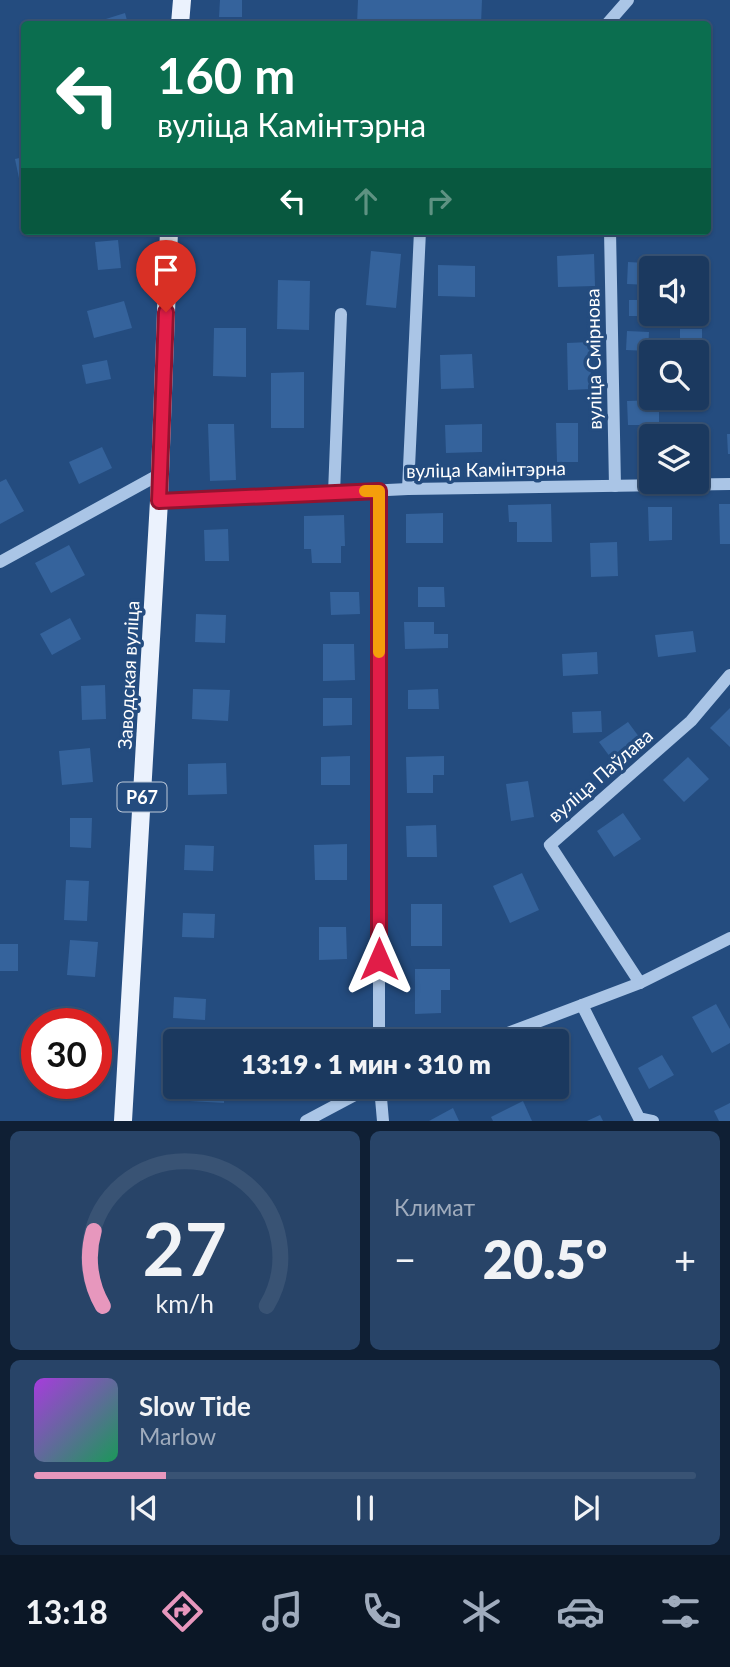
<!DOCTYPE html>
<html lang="ru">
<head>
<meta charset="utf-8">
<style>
  :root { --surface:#1b395f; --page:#284468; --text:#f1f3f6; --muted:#a0acbd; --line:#395374; --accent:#e797bd }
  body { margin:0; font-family:Lato,sans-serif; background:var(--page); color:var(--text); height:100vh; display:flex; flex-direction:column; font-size:26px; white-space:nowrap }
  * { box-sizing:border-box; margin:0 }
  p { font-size:23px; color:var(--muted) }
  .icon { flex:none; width:38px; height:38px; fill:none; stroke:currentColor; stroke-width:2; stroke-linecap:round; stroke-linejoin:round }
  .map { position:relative; height:1121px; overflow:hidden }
  .details { display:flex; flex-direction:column; gap:10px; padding:10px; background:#0f1f34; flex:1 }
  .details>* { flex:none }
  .banner { position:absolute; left:21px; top:21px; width:690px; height:214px; border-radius:7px; box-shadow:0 2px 5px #0004,0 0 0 2px var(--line); background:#0b6e4f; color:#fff; overflow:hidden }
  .fabs { position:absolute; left:639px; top:256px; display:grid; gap:14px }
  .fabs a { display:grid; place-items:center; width:70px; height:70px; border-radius:7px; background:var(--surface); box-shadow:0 2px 5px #0004,0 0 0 2px var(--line); font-size:35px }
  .speed { position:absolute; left:21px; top:1008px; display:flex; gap:14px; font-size:35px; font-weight:700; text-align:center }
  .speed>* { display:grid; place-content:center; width:91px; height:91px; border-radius:50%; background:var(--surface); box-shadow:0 2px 5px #0004,0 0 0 2px var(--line); line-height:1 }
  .speed .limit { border:10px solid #d22; background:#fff; color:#111 }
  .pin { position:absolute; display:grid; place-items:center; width:60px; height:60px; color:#fff; margin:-72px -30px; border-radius:50% 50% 50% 0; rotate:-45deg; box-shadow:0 0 7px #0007 }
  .pin .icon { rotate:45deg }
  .me { position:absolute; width:77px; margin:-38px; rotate:0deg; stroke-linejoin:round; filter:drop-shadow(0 0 5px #0008) }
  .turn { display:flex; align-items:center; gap:24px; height:147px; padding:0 21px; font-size:32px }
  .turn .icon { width:91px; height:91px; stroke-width:2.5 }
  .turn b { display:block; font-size:49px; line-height:60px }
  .lanes { display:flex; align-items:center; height:66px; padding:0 21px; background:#0003; justify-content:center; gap:35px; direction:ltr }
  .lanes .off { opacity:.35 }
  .big { font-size:52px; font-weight:800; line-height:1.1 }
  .details .card { flex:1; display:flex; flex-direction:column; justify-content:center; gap:10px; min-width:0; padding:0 24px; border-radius:10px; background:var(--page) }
  .details .dial { align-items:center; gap:0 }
  .dial svg { height:182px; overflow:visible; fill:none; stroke:var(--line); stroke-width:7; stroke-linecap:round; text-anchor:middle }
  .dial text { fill:var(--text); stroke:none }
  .song { display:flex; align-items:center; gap:21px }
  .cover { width:84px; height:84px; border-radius:10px; background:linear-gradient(135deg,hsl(280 70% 55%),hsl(150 70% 35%)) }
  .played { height:7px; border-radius:4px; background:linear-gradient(90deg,var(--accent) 20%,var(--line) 20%) }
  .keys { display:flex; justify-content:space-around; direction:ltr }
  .heat { display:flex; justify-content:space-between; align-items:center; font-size:38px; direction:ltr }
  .details .tiles { flex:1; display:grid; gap:10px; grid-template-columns:1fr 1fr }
  .card:last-child { grid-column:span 2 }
  .trip { position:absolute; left:163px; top:1029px; width:406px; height:70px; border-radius:7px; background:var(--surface); box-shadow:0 2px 5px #0004,0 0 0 2px var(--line); font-weight:800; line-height:70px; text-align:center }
  .menu { display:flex; height:112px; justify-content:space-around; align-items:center; background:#0b1726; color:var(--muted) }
  .menu .icon { width:49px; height:49px }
  .menu .selected { color:var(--accent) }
  .menu b { font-size:32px; color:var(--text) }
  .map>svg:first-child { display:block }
</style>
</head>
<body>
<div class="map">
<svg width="730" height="1121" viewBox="0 0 730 1121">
  <rect width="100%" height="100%" fill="#244c7f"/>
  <!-- building -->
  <g fill="#35639c">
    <polygon points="220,0 242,0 242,17 219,17"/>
    <polygon points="358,0 482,0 481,24 357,24"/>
    <polygon points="125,13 128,24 90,24"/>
    <polygon points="24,157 24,182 20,183 15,159"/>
    <polygon points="206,231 229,231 228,235 206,233"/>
    <polygon points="118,240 121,268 98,270 95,242"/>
    <polygon points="371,251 401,254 396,308 366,305"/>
    <polygon points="594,254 595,286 558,287 557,256"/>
    <polygon points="628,262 664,264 664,268 651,268 651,285 627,284"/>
    <polygon points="438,265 475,266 475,297 438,296"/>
    <polygon points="278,280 310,281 309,330 277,329"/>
    <polygon points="629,300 651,300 651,313 657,313 657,316 629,316"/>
    <polygon points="124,301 132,328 94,338 87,311"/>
    <polygon points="214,328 246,328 246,377 213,376"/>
    <polygon points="680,329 702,329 702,364 696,364 696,352 680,352"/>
    <polygon points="627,331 649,332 648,351 626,350"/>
    <polygon points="590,342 591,389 568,390 567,343"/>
    <polygon points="472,354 474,388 441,389 440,355"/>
    <polygon points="107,360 111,379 86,384 82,365"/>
    <polygon points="304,372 304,428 271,428 271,373"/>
    <polygon points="659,400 659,425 628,425 627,401"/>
    <polygon points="556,423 578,423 578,462 557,462"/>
    <polygon points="208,424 234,424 236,480 210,481"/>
    <polygon points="482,424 482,452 446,453 445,425"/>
    <polygon points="727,434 730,434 730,454 728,454"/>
    <polygon points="102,447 112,468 79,484 69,462"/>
    <polygon points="6,479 24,511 0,524 0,482"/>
    <polygon points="551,504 552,542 517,542 517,522 509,522 508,505"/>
    <polygon points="719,504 730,504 730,544 720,544"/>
    <polygon points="648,507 672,507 672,540 649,541"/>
    <polygon points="443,513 443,543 406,543 406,514"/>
    <polygon points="344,515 345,546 341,546 341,563 312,563 311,549 304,549 304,516"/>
    <polygon points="228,529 229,561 205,561 204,530"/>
    <polygon points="617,542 618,576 591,577 590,543"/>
    <polygon points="69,545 85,575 51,593 35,563"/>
    <polygon points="418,587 444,587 445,607 418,607"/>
    <polygon points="330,592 359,592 360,614 331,615"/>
    <polygon points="196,614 226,615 225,643 195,642"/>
    <polygon points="70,618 81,639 52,655 40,634"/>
    <polygon points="404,622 434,622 434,634 448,634 448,648 405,649"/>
    <polygon points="693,631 696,652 658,657 655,635"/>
    <polygon points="323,644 354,644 355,680 323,681"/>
    <polygon points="597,652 598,674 563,676 562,654"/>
    <polygon points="105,685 106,719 82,720 81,686"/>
    <polygon points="193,689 230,690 228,721 192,719"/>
    <polygon points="438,689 439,709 408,709 408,690"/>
    <polygon points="323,698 352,698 352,725 323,726"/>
    <polygon points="730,708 730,747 710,728"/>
    <polygon points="601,711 602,732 573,733 572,712"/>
    <polygon points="628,722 645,745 616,765 599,742"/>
    <polygon points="90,748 93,782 62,785 59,751"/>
    <polygon points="350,756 350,785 321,785 321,757"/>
    <polygon points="444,756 444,775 433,775 433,793 407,793 406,757"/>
    <polygon points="688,757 709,779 684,802 663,780"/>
    <polygon points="226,763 227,794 188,795 188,764"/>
    <polygon points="528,781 534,817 511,821 506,784"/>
    <polygon points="623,813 641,839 614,857 597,831"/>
    <polygon points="70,818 92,818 91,848 70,847"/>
    <polygon points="436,825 437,857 407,857 406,826"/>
    <polygon points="347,844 347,880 315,880 314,845"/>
    <polygon points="185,845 214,846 213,871 184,870"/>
    <polygon points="522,873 539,910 510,923 493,886"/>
    <polygon points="66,880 89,881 87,921 64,920"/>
    <rect x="411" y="904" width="31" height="42"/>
    <polygon points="183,913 215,914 214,938 182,937"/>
    <polygon points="319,927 346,927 347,959 319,960"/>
    <polygon points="70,940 98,942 95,977 67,975"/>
    <rect x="0" y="944" width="18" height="27"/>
    <polygon points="415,969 450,969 450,990 441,990 441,1013 415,1014"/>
    <polygon points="174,997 206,999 205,1020 173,1018"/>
    <polygon points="716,1004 730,1029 730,1043 712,1053 692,1017"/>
    <polygon points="662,1055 674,1075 649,1089 638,1068"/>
    <polygon points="173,1081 175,1081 175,1087 224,1087 224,1103 172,1100"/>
    <polygon points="523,1101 532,1121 493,1121 491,1117"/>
    <polygon points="730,1103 730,1121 719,1121 714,1111"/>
    <polygon points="453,1108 459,1121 429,1121"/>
    <polygon points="600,1115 603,1121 587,1121"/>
  </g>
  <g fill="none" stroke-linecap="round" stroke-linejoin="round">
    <!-- minor -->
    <g stroke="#aac5e6" stroke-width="12">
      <polyline points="607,24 628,0"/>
      <polyline points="610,231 615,486"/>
      <polyline points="408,489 420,231"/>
      <polyline points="379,491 379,1041"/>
      <polyline points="334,493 341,314"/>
      <polyline points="159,501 408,489 730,484"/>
      <polyline points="0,562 160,474"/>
      <polyline points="640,983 550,845 691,721 730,675"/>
      <polyline points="582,1005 639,1118 653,1121"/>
      <polyline points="487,1041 640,983 730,938"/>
      <polyline points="380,1087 383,1121"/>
      <polyline points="306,1121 370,1087"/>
    </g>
    <!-- major -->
    <g stroke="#ebf2fd" stroke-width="18">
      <polyline points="180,24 182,0"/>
      <polyline points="123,1121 159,501 169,231"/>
    </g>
  </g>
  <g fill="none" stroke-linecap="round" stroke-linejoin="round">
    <!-- route casing -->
    <g stroke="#92132f" stroke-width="18">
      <polyline id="route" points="166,312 159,501 379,491 379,959"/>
    </g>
    <!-- route -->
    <use href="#route" stroke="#e11d48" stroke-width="12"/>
    <!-- slow -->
    <polyline stroke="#f59e0b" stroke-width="12" points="365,491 379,491 379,652"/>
  </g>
  <g text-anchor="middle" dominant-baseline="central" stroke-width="7" stroke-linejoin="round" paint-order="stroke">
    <!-- shield labels -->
    <rect fill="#244c7f" stroke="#bdc9d9" stroke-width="2" x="117.5" y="782.5" width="49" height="29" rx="5"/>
    <g font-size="18" font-weight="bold" fill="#fff">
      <text x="142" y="797">Р67</text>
    </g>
    <!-- street labels -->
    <g font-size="19" fill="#fff" stroke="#244c7f">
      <text transform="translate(593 359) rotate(-91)">вуліца Смірнова</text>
      <text transform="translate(486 469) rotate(-1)">вуліца Камінтэрна</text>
      <text transform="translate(128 675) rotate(-87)">Заводская вуліца</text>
      <text transform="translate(600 775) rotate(-41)">вуліца Паўлава</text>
    </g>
  </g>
</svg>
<div class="fabs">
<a><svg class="icon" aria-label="sound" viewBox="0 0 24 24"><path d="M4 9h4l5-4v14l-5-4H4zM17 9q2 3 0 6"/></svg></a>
<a><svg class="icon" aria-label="search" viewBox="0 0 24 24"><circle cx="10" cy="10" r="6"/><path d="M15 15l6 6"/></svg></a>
<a><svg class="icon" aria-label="layers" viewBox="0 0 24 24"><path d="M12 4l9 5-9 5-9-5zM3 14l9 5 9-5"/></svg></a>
</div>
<div class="speed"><div class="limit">30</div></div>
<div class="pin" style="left:166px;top:312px;background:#d93025"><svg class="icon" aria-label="arrive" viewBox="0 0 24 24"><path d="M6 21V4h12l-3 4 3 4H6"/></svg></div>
<svg class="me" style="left:379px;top:959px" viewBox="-20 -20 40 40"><path d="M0-17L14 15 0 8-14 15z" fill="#e11d48" stroke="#fff" stroke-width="4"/></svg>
<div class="trip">13:19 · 1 мин · 310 m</div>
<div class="banner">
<div class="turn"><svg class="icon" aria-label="left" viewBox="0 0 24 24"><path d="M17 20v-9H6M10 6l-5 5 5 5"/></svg><div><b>160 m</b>вуліца Камінтэрна</div></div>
<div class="lanes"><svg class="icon" aria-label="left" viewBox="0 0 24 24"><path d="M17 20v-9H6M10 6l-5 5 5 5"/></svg><svg class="icon off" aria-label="ahead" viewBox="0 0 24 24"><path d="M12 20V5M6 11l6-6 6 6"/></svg><svg class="icon off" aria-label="right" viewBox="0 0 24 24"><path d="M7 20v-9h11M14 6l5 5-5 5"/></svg></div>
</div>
</div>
<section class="details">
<div class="tiles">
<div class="card dial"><svg viewBox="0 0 100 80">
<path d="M14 69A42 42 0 1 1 86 69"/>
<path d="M14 69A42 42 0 0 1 10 36" stroke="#e797bd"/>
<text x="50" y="56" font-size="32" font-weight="700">27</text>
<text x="50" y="72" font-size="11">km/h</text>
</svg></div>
<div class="card"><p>Климат</p>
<div class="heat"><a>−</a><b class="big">20.5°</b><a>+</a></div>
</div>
<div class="card">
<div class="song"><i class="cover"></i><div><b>Slow Tide</b><p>Marlow</p></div></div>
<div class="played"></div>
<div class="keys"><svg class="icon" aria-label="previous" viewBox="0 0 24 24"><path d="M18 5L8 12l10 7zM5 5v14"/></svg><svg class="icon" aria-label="pause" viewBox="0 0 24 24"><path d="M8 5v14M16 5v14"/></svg><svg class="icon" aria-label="next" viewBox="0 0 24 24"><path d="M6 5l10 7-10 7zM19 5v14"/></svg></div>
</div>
</div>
</section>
<nav class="menu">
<b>13:18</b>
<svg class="icon selected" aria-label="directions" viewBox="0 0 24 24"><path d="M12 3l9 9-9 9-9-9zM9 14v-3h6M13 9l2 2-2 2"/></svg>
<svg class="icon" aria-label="music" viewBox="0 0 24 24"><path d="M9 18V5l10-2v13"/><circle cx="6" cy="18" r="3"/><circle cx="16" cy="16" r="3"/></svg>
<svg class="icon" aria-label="phone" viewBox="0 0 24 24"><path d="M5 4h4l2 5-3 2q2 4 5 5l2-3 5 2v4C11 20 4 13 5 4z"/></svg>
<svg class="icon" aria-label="climate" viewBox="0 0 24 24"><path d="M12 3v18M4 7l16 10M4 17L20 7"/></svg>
<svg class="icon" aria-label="car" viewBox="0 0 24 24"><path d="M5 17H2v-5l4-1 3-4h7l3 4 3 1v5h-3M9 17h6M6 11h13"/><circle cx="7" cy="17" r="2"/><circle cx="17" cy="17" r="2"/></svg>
<svg class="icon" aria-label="filters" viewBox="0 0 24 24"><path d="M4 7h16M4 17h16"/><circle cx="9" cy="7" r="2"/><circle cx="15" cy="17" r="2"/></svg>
</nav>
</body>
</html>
